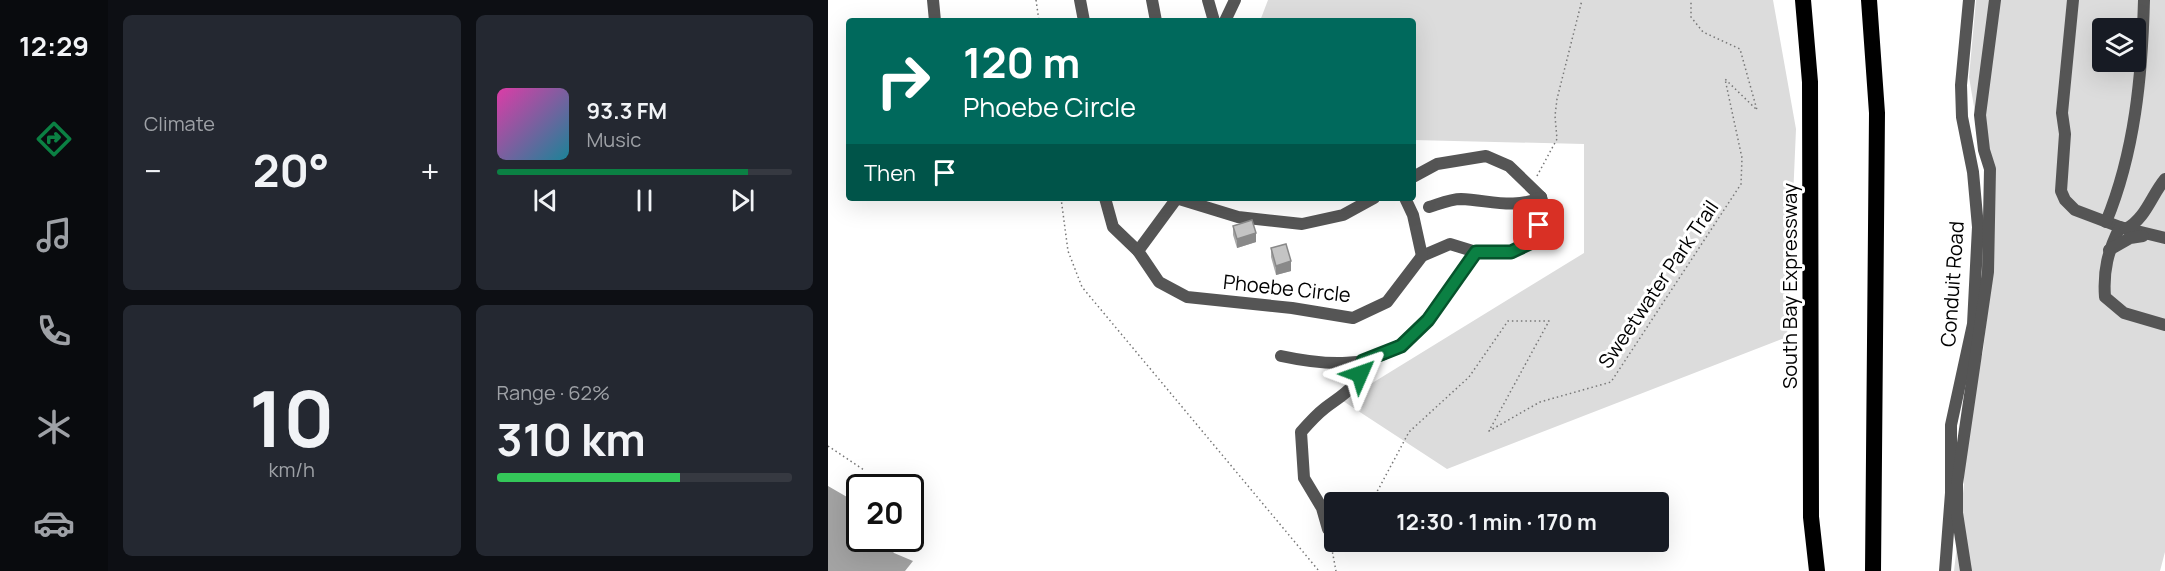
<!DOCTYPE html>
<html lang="en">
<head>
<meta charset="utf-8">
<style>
  :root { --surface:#171b24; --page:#242831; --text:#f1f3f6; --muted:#9ea1a6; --line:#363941; --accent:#0b8043 }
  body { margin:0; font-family:Manrope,sans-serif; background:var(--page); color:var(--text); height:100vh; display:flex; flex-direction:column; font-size:22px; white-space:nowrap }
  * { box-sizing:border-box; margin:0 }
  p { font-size:20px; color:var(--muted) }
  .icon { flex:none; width:33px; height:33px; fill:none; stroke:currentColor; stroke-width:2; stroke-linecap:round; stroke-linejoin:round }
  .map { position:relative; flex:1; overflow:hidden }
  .side { display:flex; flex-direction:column; gap:15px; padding:15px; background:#0d0f14; width:720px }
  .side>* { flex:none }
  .hud { position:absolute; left:18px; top:18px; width:570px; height:183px; border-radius:6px; box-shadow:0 6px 24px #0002; background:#00695c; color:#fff; overflow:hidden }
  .tools { position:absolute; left:1264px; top:18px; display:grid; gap:12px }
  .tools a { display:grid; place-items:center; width:54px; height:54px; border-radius:6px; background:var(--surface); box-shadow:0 6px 24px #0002; font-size:30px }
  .speed { position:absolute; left:18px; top:474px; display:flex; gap:12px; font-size:30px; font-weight:700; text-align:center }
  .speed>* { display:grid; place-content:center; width:78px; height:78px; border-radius:50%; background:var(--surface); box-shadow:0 6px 24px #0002; line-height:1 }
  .speed .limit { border:3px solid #111; border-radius:9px; background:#fff; color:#111 }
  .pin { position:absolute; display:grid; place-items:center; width:51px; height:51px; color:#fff; margin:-26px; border-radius:12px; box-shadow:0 3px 9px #0006 }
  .me { position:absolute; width:66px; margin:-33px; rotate:47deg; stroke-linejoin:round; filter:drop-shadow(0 0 4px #0008) }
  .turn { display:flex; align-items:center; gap:21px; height:126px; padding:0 18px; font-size:27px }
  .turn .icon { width:78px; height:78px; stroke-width:2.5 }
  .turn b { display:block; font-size:42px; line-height:51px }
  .then { display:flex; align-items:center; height:57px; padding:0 18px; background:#0003; gap:12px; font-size:22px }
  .big { font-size:45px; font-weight:700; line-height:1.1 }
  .side .tile { flex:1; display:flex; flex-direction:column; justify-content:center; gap:9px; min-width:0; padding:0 21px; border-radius:9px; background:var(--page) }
  .side .dial { align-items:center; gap:0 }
  .dial b { font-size:78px; line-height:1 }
  .song { display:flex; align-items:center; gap:18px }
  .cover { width:72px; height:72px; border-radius:9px; background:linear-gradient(135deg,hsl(320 70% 55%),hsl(190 70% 35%)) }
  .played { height:6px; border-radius:3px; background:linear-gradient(90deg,var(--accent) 85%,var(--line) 85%) }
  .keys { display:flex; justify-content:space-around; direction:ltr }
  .heat { display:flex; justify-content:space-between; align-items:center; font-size:33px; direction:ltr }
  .charge { height:9px; border-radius:4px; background:linear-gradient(90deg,#34c759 62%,var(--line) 0) }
  .side .tiles { flex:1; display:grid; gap:15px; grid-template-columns:repeat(2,1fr) }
  .trip { position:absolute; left:496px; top:492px; width:345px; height:60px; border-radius:6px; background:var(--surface); box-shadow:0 6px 24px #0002; font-weight:700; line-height:60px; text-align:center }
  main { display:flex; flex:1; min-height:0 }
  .dock { display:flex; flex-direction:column; width:108px; justify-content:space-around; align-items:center; background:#090b0e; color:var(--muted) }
  .dock .icon { width:42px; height:42px }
  .dock .current { color:var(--accent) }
  .dock b { font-size:27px; color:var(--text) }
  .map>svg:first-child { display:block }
</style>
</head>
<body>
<main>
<nav class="dock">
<b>12:29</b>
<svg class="icon current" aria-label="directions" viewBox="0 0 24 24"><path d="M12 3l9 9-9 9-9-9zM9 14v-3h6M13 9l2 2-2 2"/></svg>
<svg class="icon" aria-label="music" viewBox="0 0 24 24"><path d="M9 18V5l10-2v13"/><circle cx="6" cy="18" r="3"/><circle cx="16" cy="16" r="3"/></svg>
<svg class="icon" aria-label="phone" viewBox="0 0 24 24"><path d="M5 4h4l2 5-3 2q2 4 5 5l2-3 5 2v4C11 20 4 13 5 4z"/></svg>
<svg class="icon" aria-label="climate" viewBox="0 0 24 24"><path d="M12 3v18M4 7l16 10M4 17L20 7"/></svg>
<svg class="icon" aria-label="car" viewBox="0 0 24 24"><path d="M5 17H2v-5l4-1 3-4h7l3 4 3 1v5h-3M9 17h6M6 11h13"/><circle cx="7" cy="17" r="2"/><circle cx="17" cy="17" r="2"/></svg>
</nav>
<section class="side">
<div class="tiles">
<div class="tile"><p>Climate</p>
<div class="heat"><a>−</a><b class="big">20°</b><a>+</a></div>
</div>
<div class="tile">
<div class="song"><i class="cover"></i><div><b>93.3 FM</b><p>Music</p></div></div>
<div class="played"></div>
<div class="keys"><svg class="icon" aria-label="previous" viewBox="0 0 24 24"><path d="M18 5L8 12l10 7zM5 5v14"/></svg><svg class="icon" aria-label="pause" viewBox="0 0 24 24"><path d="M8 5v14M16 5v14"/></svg><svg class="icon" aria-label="next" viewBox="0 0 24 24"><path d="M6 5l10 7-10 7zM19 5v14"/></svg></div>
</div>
<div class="tile dial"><b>10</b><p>km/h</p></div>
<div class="tile"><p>Range · 62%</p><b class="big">310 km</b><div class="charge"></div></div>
</div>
</section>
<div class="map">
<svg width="1337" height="571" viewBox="0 0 1337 571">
  <rect width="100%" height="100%" fill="#fff"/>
  <!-- green -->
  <g fill="#dcdcdc" fill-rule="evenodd">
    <polygon points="440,0 945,0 968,129 959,337 619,469 515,401 756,253 756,144 585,140 585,21 432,21"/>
    <path d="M1148,0H1337V552L1332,571H1126L1136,485L1135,412L1155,352L1161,296L1160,190L1141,77ZM1275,28H1308V62H1275Z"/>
  </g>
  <!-- water -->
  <polygon fill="#a3a3a3" points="0,486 19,497 31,512 32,538 54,539 66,553 85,561 77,571 0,571"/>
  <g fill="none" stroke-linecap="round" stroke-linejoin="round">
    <!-- path -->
    <g stroke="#777" stroke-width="1.5" stroke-dasharray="1.5 3" stroke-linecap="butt">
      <polyline points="208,0 211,21"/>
      <polyline points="709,176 729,139 727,116 729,99 754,0"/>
      <polyline points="233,198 240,251 254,287 491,571"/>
      <polyline points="0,446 36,470"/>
      <polyline points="535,502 550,490 581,432 641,377 680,321 721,321 661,431 712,402 783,382 913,184 914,158 897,79 929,110 912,49 875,32 863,17 863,0"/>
      <polyline points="502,539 508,571"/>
    </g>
    <!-- minor -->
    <g stroke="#555" stroke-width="12">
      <polyline points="105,0 107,21"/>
      <polyline points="252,0 256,21"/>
      <polyline points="324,0 328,21"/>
      <polyline points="380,0 386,21"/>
      <polyline points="1245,0 1234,113 1237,134 1233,191 1237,200 1247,210 1292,227 1337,238"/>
      <polyline points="397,21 407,0"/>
      <polyline points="277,198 285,227 310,251"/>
      <polyline points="348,198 410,217 474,224 515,215 546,198"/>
      <polyline points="349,198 310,251 331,282 359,297 464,308 525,318 559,302 594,256 622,244 648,252 683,252 706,241 717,210 713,197 681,166 658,156 609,164 585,177"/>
      <polyline points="577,198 585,215 594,256"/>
      <path d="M601,207C611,204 623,199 633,199C661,200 687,210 713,197"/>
      <path d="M1278,222C1307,152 1314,75 1316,0"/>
      <path d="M1292,227C1280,251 1275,270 1277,297L1296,313L1337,325"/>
      <path d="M1298,229C1318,218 1323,196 1337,179"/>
      <polyline points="1281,250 1302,238 1315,236"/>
      <path d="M453,356C569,381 587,338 648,252"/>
      <path d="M500,529L494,508L476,478L473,432C480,424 488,415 497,408C518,392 528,390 535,361"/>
      <polyline points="1117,571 1123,493 1123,425 1145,324 1150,227 1145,172 1134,117 1133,85 1141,0"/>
      <polyline points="1138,571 1129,513 1129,484 1160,272 1162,169 1156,150 1152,115 1167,0"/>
    </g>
    <!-- highway -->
    <g stroke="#000" stroke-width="16">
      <polyline points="975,0 982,82 983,517 989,571"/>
      <polyline points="1041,0 1049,113 1045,571"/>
    </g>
  </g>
  <!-- wall -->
  <g fill="#a9a9a9">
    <polygon points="405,226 428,242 409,248 405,235"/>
    <polygon points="443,248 463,271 448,275 443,257"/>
  </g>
  <!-- shaded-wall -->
  <g fill="#898989">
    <polygon points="428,233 428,242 409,248 409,239"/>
    <polygon points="463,261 463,271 448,275 448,266"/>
  </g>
  <!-- building -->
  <g fill="#c4c4c4" stroke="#898989" stroke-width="1.5">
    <polygon points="424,220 428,233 409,239 405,226"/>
    <polygon points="458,244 463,261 448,266 443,248"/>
  </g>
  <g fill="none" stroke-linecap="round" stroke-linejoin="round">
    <!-- route casing -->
    <g stroke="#07532c" stroke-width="15">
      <polyline id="route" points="532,374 535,361 573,346 600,320 648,252 683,252 706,241 711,225"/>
    </g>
    <!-- route -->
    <use href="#route" stroke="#0b8043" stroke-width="10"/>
  </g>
  <g text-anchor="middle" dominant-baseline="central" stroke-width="6" stroke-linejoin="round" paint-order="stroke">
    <!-- street labels -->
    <g font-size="20" fill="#000" stroke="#fff">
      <text transform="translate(830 284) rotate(-56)">Sweetwater Park Trail</text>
      <text transform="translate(1124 284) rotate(-86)">Conduit Road</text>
      <text transform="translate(961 286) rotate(-90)">South Bay Expressway</text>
      <text transform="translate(459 288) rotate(6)">Phoebe Circle</text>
    </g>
  </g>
</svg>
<div class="tools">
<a><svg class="icon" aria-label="layers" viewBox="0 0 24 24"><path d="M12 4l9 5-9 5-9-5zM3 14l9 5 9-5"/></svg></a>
</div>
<div class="speed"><div class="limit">20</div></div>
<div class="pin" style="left:711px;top:225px;background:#d93025"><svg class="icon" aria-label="arrive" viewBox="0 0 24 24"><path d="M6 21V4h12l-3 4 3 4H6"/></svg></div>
<svg class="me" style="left:532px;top:374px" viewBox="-20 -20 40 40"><path d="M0-17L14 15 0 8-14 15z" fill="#0b8043" stroke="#fff" stroke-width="4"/></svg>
<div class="trip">12:30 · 1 min · 170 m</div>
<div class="hud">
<div class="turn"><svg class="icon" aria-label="right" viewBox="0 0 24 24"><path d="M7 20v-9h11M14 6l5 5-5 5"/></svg><div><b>120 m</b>Phoebe Circle</div></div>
<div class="then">Then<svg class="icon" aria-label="arrive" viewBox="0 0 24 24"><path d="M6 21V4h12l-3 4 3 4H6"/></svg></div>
</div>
</div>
</main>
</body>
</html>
